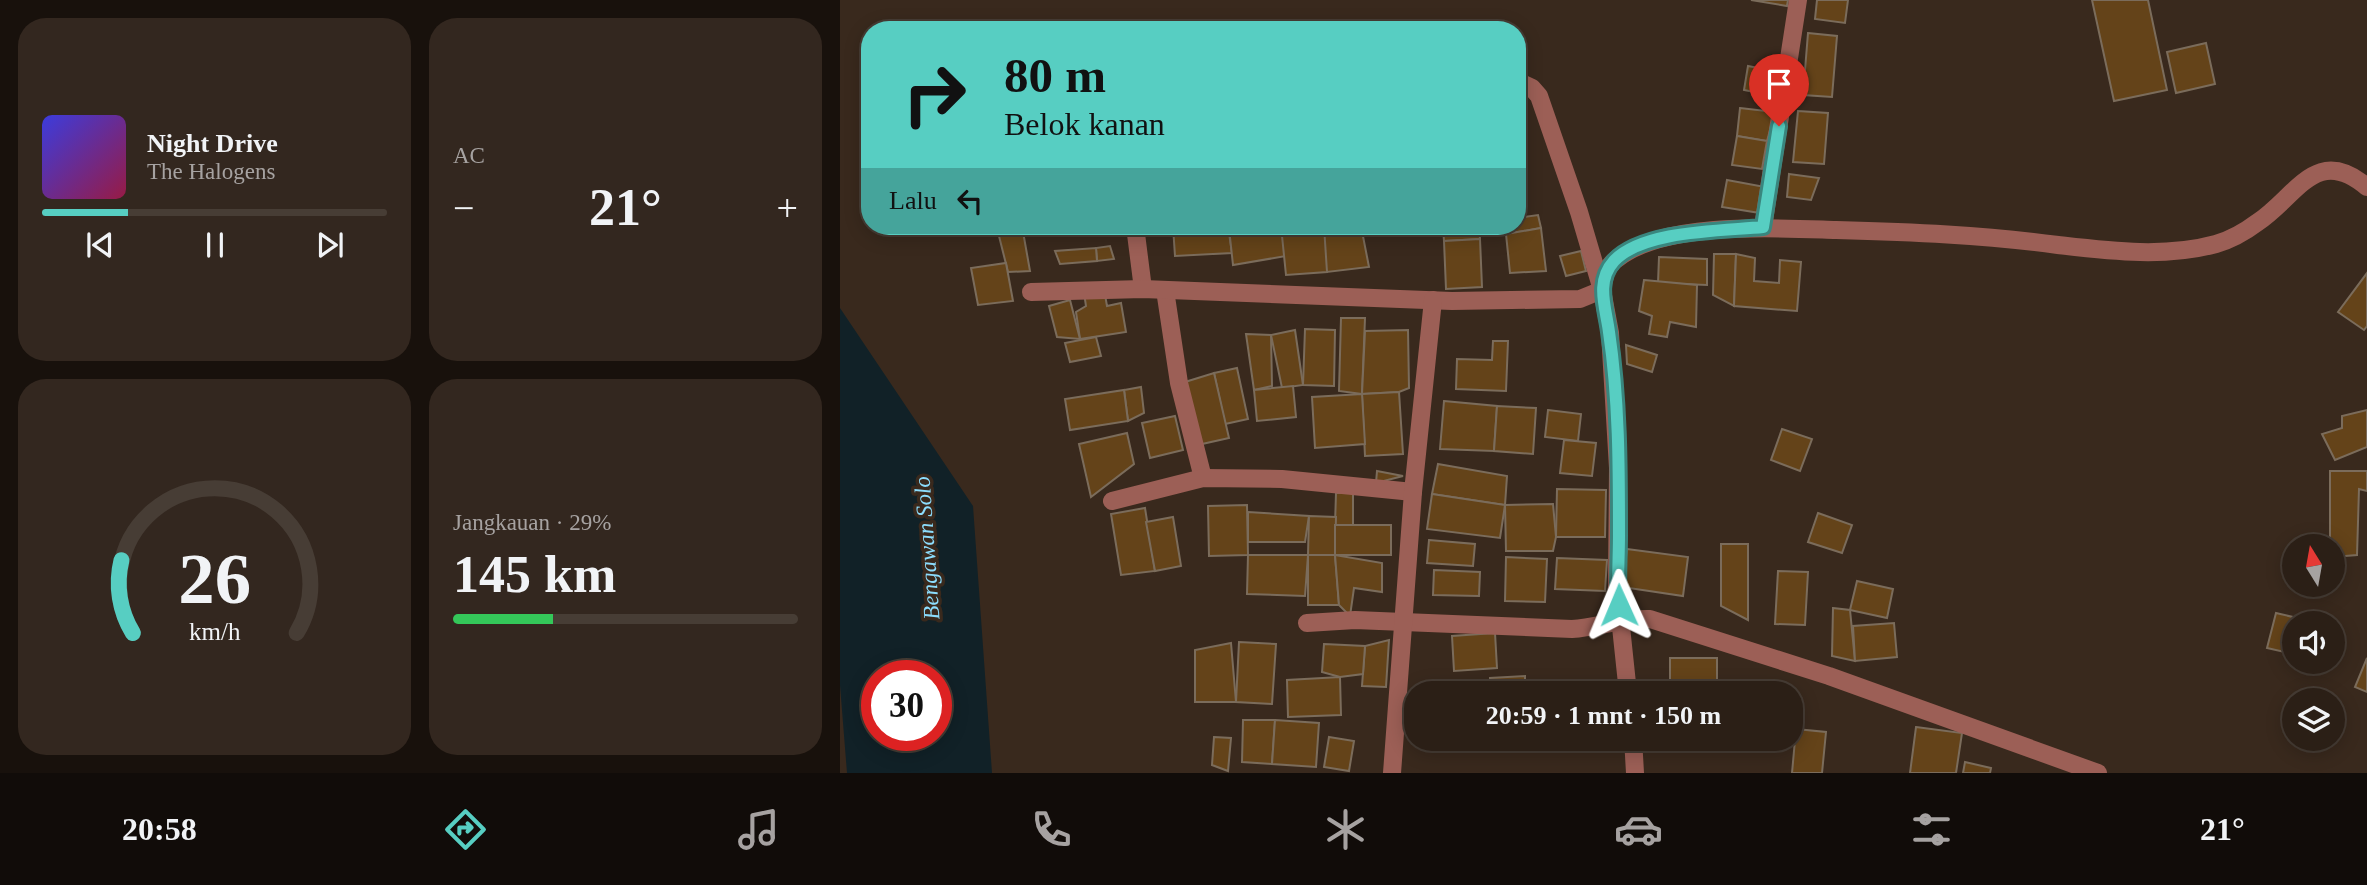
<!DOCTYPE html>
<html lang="id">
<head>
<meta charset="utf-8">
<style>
  :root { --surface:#2b1f16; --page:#33271f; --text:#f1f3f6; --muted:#a6a2a1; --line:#473d35; --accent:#57cec2 }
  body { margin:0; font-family:"Times New Roman",serif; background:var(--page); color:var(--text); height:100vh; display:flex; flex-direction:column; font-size:26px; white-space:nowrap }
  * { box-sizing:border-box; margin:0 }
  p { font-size:23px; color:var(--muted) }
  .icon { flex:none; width:38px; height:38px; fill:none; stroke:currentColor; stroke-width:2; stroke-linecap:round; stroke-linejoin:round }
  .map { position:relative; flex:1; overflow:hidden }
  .side { display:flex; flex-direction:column; gap:18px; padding:18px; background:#18110c; width:840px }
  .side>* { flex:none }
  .guide { position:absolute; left:21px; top:21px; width:665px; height:214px; border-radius:28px; box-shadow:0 4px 18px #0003,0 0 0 2px var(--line); background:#57cec2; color:#111; overflow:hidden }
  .needle { width:46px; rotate:349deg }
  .fabs { position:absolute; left:1442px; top:534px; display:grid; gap:14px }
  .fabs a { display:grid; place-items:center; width:63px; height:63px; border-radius:50%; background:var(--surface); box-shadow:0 4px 18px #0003,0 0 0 2px var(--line); font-size:35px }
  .speed { position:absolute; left:21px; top:660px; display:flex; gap:14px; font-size:35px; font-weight:700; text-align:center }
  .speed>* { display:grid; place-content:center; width:91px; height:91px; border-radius:50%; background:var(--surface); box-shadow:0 4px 18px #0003,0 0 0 2px var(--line); line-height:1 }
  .speed .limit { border:10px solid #d22; background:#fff; color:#111 }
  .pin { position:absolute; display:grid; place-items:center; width:60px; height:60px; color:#fff; margin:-72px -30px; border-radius:50% 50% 50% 0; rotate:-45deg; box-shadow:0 0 7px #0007 }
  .pin .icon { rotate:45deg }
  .me { position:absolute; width:77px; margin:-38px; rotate:359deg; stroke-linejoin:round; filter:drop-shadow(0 0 5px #0008) }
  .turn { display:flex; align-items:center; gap:24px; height:147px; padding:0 28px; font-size:32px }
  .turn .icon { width:91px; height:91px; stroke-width:2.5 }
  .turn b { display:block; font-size:49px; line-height:60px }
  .then { display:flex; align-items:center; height:66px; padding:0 28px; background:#0003; gap:14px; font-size:26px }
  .big { font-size:52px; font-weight:800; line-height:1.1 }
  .side .widget { flex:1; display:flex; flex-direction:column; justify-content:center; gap:10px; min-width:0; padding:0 24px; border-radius:28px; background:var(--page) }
  .side .dial { align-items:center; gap:0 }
  .dial svg { height:182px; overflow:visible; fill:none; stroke:var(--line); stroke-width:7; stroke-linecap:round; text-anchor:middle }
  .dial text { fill:var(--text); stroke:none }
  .song { display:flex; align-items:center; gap:21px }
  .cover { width:84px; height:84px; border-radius:10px; background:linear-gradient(135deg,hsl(240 70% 55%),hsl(340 70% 35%)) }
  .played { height:7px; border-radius:4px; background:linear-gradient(90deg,var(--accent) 25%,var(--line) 25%) }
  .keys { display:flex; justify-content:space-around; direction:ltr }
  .heat { display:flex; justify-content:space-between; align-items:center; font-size:38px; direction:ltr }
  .charge { height:10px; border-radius:5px; background:linear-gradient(90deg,#34c759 29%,var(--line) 0) }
  .side .tiles { flex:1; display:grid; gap:18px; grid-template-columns:repeat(2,1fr) }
  .trip { position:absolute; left:564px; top:681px; width:399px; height:70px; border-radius:28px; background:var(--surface); box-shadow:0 4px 18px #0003,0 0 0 2px var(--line); font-weight:800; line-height:70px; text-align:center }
  .menu { display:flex; height:112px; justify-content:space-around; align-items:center; background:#110c09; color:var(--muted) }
  .menu .icon { width:49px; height:49px }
  .menu .on { color:var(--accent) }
  .menu b { font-size:32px; color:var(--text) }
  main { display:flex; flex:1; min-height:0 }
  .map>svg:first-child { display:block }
</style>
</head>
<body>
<main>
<section class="side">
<div class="tiles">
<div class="widget">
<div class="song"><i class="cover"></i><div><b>Night Drive</b><p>The Halogens</p></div></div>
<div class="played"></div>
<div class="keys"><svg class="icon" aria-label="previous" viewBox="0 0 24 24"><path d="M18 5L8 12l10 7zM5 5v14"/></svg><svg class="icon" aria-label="pause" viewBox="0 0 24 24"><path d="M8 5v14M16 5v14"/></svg><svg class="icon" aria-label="next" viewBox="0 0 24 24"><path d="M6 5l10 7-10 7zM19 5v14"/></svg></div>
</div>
<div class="widget"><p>AC</p>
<div class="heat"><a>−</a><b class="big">21°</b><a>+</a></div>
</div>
<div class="widget dial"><svg viewBox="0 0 100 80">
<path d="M14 69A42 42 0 1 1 86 69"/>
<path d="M14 69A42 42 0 0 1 9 37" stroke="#57cec2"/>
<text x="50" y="56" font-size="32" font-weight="700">26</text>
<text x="50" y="72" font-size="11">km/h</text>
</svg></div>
<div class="widget"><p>Jangkauan · 29%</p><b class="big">145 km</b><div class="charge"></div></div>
</div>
</section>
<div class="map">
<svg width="1527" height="773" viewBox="0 0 1527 773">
  <rect width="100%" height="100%" fill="#39291d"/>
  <!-- water -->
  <path fill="#112127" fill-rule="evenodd" d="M0,308L133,506L152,773H7L0,685ZM37,676H96V735H37Z"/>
  <!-- building -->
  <g fill="#644319" stroke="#7b6c5b" stroke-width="2">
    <polygon points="911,0 948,0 947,6"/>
    <polygon points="977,0 1008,0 1005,23 975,19"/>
    <polygon points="1252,0 1308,0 1327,90 1274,101"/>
    <polygon points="968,33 997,36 992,97 963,95"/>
    <polygon points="1366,43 1375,84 1336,93 1327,52"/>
    <polygon points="908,66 934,71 929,95 904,90"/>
    <polygon points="900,108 935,112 927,141 897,136"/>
    <polygon points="958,111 988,113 984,164 953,162"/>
    <polygon points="897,136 927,141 922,169 892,165"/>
    <polygon points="949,174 979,178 971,200 947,197"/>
    <polygon points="887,180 925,187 920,213 882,207"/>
    <polygon points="698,215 701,228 666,234 665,226 677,226 677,218"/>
    <polygon points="182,226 190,271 168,272 158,232"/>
    <polygon points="333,226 388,226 392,253 335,256"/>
    <polygon points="441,226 446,256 393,265 389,228"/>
    <polygon points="441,226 487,226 487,272 446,275"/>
    <polygon points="484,226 521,226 529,267 487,272"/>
    <polygon points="603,226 639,226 640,239 604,241"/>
    <polygon points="701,228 706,271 670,273 666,234"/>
    <polygon points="640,239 642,287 606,289 604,241"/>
    <polygon points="270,246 274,259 257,261 256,248"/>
    <polygon points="256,248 257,261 220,264 215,251"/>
    <polygon points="741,251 746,271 726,276 720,256"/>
    <polygon points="874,254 896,254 894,306 873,295"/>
    <polygon points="896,254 915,258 914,281 939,283 940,260 961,262 957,311 894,306"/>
    <polygon points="819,257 867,259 867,285 818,283"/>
    <polygon points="166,263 173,301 138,305 131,268"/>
    <polygon points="1527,273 1527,326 1524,330 1498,312"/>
    <polygon points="804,280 857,285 856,327 830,322 827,337 809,334 812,316 799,311"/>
    <polygon points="264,289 267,306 281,303 286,332 240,339 236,312 246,306 244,293"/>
    <polygon points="230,300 240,339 217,337 209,306"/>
    <polygon points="501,318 525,318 522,394 499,391"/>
    <polygon points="465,329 495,330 494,386 463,385"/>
    <polygon points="455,330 463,385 442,388 431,335"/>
    <polygon points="568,330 569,388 559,392 522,394 525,331"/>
    <polygon points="406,334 431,335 432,386 414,390"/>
    <polygon points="256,337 261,356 230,362 225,343"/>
    <polygon points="653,341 668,341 666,391 616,389 617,359 652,360"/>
    <polygon points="786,345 817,355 812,372 787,364"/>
    <polygon points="397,368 408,419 385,424 374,373"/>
    <polygon points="374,373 389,438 362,444 345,382"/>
    <polygon points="453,386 456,417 417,421 414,390"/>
    <polygon points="301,387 304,413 288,421 284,390"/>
    <polygon points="284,390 288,421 230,430 225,399"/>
    <polygon points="559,392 563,454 525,456 522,394"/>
    <polygon points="522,394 525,444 475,448 472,397"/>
    <polygon points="604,401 657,406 654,451 600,449"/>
    <polygon points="657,406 696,408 693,454 654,451"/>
    <polygon points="708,410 741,414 738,441 705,437"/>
    <polygon points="1527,410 1527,447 1495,460 1482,434 1502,428 1502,416"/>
    <polygon points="335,416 343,450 310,458 302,423"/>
    <polygon points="942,429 972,439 960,471 931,460"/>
    <polygon points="287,433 294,464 251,497 239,444"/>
    <polygon points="724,440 756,443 752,476 720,473"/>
    <polygon points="598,464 667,476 665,505 592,494"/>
    <polygon points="537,471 563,476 536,483"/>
    <polygon points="1490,471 1527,471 1527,491 1519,489 1517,555 1493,557 1493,546 1490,546"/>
    <polygon points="717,489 766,490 765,537 716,537"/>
    <polygon points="496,493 513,493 513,525 495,525"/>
    <polygon points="592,494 665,505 660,538 587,529"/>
    <polygon points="713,504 716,537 713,551 666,551 665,505"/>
    <polygon points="407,505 408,555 369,556 368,506"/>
    <polygon points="305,508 315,571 281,575 271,514"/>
    <polygon points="408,512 469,516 465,542 408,542"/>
    <polygon points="978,513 1012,525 1002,553 968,542"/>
    <polygon points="469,516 496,517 495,555 468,555"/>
    <polygon points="333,517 341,566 315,571 306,522"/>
    <rect x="495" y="525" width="56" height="30"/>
    <polygon points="589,540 635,544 633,566 587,563"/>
    <polygon points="881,544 908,544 908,620 881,606"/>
    <polygon points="787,549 848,557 843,596 782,587"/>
    <polygon points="408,555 468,555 465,596 407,594"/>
    <polygon points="468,555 495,555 499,605 468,605"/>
    <polygon points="495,555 542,563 542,592 514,588 510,616 499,605"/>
    <polygon points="666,557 707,559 705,602 665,601"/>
    <polygon points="717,558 767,560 765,591 715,589"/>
    <polygon points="594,570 640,572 639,596 593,595"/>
    <polygon points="938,571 968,572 965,625 935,624"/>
    <polygon points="1017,581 1053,589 1047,618 1010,610"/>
    <polygon points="993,608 1010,610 1015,661 992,656"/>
    <polygon points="1436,613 1470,621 1454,623 1454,654 1427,648"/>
    <polygon points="1054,623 1057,657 1015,661 1013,626"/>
    <polygon points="655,633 657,668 614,671 612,636"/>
    <polygon points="549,640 546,687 522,686 525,646"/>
    <polygon points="399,642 436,644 432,704 396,702"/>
    <polygon points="391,643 396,702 355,702 355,650"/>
    <polygon points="484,644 525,646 523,674 500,677 482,672"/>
    <rect x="830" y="658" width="47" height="35"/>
    <polygon points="1527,658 1527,692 1515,687"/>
    <polygon points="685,676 685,693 650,693 650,678"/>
    <polygon points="500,677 501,715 448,717 447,680"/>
    <polygon points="642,680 643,693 590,693 590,688 604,681"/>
    <polygon points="403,720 435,720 432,764 402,762"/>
    <polygon points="435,720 479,723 476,767 432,764"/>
    <polygon points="1076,727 1122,733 1116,773 1070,773"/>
    <polygon points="956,729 986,732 982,773 952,773"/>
    <polygon points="374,737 391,738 388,771 372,765"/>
    <polygon points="489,737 514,741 509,771 484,767"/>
    <rect x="829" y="738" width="47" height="4"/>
    <polygon points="1125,762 1151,768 1150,773 1123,773"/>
  </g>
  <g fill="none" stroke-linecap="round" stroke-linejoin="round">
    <!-- minor -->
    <g stroke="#9c5f56" stroke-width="18">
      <polyline points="677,81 692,88 699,96 739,212 762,290 770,333 778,468 777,589 788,693"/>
      <polyline points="295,226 303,289"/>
      <polyline points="923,227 958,0"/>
      <polyline points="325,290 339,383 363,478"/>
      <path d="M191,292L303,289L612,301L740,299L762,290C764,277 766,266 778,258C827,221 936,228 996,230C1071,232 1144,235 1218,245C1270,251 1325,258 1376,244C1390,240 1406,231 1418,222C1457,196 1476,144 1527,187"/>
      <polyline points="272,501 363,478 442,479 573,492"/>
      <path d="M467,623L515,620L732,629C759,627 783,618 810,619L989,676L1258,773"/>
      <polyline points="793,738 795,773"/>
      <polyline points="552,773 573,492 593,300"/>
    </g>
  </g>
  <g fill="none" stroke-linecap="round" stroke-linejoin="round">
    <!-- route casing -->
    <g stroke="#39867e" stroke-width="18">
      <path id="route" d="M779,605C777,582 779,559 779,535C779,468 779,399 769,332C766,308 755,282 774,261C803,230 883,231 923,227L939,126"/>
    </g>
    <!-- route -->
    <use href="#route" stroke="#57cec2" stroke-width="12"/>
  </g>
  <g text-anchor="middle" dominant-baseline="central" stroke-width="7" stroke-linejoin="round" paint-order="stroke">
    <!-- water labels -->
    <g font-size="23" font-style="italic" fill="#8cddfd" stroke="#39291d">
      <text transform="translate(87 548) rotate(-94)">Bengawan Solo</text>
    </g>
  </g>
</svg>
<div class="fabs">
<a><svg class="needle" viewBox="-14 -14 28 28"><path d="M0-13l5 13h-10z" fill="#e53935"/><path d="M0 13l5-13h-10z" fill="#a6a2a1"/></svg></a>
<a><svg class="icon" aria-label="sound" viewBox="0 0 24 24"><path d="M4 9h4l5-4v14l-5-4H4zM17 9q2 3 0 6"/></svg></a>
<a><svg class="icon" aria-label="layers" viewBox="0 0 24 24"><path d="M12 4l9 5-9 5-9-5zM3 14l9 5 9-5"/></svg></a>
</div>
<div class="speed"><div class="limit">30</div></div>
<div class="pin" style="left:939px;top:126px;background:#d93025"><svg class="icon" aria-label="arrive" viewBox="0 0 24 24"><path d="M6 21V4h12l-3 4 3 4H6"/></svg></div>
<svg class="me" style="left:779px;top:605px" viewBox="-20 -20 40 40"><path d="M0-17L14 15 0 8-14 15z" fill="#57cec2" stroke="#fff" stroke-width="4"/></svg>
<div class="trip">20:59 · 1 mnt · 150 m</div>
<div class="guide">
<div class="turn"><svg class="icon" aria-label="right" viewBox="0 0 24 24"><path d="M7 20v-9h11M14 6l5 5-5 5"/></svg><div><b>80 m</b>Belok kanan</div></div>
<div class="then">Lalu<svg class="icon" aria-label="left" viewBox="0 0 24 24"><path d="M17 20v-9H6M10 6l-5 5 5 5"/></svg></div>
</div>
</div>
</main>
<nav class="menu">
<b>20:58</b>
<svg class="icon on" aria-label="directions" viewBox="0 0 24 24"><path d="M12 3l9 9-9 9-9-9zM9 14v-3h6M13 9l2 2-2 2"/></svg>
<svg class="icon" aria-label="music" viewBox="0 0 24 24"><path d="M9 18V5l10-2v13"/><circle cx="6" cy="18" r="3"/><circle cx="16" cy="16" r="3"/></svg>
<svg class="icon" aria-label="phone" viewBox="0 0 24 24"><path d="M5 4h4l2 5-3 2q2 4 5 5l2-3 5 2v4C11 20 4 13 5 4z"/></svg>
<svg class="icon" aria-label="climate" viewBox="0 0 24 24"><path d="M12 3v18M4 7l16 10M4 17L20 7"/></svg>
<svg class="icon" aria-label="car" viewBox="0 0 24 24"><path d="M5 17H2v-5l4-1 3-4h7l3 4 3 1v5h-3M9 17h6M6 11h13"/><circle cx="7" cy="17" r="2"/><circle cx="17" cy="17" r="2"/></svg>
<svg class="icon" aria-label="filters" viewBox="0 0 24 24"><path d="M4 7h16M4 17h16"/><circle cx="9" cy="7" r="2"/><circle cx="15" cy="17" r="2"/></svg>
<b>21°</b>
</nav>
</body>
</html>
